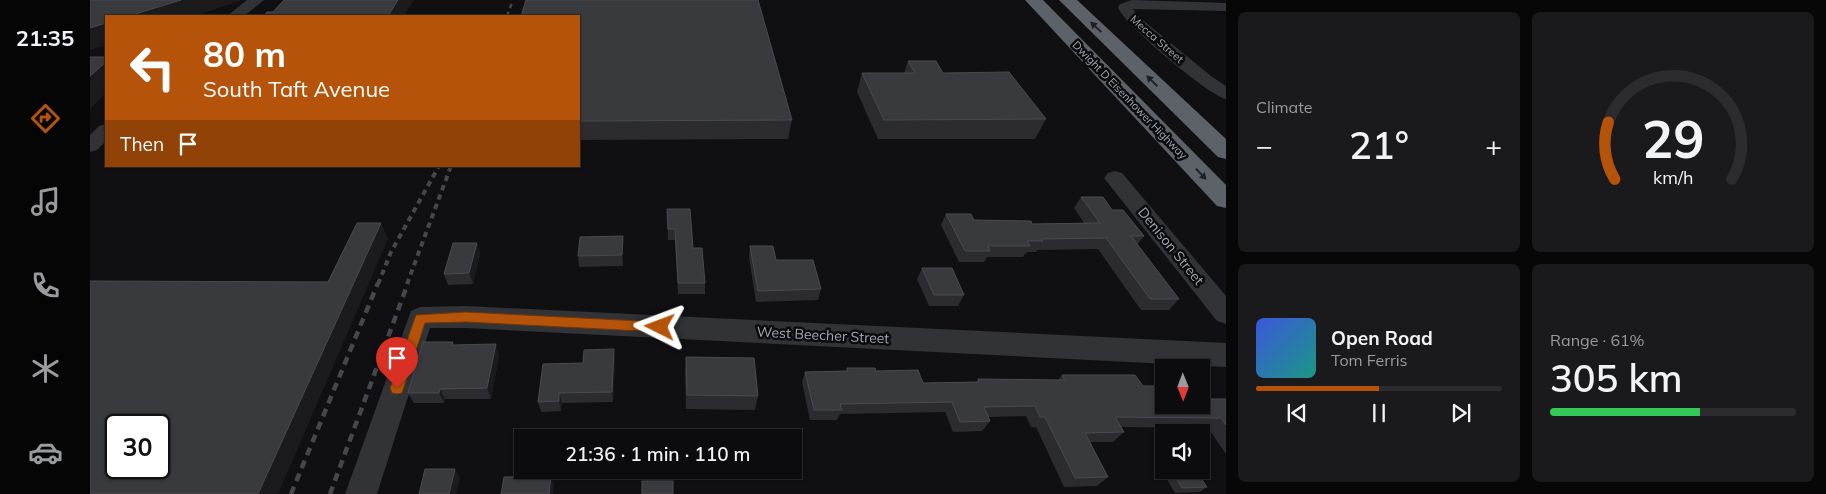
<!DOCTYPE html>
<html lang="en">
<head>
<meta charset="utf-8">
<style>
  :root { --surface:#0c0c0e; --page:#1a1a1c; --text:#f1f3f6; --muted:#9a9b9e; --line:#2c2c2e; --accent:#b45309 }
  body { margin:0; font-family:Mulish,sans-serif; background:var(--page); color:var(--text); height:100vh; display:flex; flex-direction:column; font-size:19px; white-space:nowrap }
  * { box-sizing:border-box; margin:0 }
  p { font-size:16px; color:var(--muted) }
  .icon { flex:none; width:28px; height:28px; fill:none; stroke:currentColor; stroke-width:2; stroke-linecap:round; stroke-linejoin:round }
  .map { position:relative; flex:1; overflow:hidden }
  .sheet { display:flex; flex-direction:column; gap:12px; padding:12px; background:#070708; width:600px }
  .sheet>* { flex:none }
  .top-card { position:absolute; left:15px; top:15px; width:475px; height:152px; border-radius:0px; box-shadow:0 1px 4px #0004,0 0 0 1px var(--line); background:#b45309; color:#fff; overflow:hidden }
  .needle { width:32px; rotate:179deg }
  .tools { position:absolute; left:1065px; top:359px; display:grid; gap:10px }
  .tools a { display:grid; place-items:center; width:55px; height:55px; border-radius:0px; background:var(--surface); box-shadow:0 1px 4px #0004,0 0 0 1px var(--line); font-size:25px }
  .speed { position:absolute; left:15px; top:414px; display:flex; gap:10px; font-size:25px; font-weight:700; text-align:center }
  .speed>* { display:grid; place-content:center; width:65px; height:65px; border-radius:50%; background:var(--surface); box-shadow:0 1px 4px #0004,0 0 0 1px var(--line); line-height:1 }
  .speed .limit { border:2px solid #111; border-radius:8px; background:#fff; color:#111 }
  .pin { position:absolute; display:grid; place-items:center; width:42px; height:42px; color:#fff; margin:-51px -21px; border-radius:50% 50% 50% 0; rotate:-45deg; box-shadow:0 0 5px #0007 }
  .pin .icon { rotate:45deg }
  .me { position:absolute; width:55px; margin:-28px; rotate:273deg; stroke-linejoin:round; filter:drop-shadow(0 0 4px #0008) }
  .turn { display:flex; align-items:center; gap:18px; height:105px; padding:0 15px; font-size:22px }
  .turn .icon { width:65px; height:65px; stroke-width:2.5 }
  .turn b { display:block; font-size:35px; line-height:42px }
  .then { display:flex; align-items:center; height:48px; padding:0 15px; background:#0003; gap:10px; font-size:19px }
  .big { font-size:38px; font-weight:600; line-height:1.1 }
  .sheet .widget { flex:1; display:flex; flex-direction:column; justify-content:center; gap:8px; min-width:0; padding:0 18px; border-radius:8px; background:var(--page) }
  .sheet .dial { align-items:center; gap:0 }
  .dial svg { height:130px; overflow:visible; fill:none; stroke:var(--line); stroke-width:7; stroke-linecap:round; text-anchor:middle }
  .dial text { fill:var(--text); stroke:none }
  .song { display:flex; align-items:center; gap:15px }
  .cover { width:60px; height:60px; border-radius:8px; background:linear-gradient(135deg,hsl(230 70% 55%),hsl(170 70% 35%)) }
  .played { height:5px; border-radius:2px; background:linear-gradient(90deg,var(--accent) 50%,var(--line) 50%) }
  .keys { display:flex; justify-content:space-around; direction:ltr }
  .heat { display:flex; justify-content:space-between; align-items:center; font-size:28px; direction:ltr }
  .charge { height:8px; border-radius:4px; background:linear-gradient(90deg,#34c759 61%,var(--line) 0) }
  .sheet .tiles { flex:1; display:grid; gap:12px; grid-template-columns:repeat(2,1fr) }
  .trip { position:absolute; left:424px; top:429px; width:288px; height:50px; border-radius:0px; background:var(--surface); box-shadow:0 1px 4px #0004,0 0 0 1px var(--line); font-weight:600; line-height:50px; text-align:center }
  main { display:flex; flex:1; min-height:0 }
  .dock { display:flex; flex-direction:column; width:90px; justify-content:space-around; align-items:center; background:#050506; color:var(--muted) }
  .dock .icon { width:35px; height:35px }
  .dock .selected { color:var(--accent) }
  .dock b { font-size:22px; color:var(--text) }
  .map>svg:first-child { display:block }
</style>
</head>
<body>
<main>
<nav class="dock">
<b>21:35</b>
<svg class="icon selected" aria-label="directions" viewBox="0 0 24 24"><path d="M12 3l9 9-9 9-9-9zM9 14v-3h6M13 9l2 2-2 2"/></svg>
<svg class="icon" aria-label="music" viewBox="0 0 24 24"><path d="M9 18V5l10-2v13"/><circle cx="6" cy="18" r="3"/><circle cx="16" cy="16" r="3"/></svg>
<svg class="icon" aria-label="phone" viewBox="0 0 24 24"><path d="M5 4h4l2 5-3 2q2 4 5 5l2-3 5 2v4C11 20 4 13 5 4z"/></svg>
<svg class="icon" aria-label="climate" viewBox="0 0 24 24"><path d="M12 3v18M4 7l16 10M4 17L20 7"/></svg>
<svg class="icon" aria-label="car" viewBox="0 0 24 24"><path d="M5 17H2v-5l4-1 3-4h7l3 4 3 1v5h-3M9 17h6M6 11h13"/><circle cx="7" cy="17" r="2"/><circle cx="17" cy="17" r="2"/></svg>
</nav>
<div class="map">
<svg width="1136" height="494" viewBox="0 0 1136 494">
  <rect width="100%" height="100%" fill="#101012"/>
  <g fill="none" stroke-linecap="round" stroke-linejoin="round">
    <!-- minor -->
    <g fill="#313337" fill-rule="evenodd">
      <polygon points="157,0 174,0 154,16 137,16"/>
      <path d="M1042,0L1136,3V11L1043,9L1049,17L1121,76L1136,86V99C1118,95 1032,23 1028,7L1030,4Z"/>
      <polygon points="16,124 16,141 7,150 0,152 0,135 9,126"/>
      <polygon points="1025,171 1032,173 1136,296 1136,324 1127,321 1018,183 1014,178 1018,173"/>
      <polygon points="376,306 1136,343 1136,367 376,328 340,328 287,494 255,494 321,311 330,307"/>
    </g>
    <!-- highway -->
    <g fill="#5d6168" fill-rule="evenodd">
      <polygon points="935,0 953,0 1136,185 1136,208 1127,206"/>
      <polygon points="969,0 987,0 1136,139 1136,159 1128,157"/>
    </g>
    <!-- rail-far2 -->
    <polyline stroke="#44474c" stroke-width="2.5" stroke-dasharray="4.5 4" stroke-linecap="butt" points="417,16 423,0"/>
    <!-- rail-far1 -->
    <g stroke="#44474c" stroke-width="4" stroke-dasharray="5.5 4.5" stroke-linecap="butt">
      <polyline points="288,284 301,252 349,166"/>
      <polyline points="317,284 361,166"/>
    </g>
    <!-- rail -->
    <g stroke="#44474c" stroke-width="4.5" stroke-dasharray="8 6" stroke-linecap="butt">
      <polyline points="201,494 288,283"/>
      <polyline points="240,494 318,283"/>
    </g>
  </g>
  <!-- wall -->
  <g fill="#2c2c30">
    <polygon points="489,16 702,120 698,139 489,140"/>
    <polygon points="818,61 853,73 956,119 945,139 788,139 767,92 772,73 814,73"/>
    <polygon points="991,197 1022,210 1054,236 1047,245 1089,299 1079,310 1051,310 1008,249 947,250 946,252 937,252 933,257 897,257 894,262 869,262 851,225 856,214 884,220 942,224 994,223 984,208"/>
    <polygon points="577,209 603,248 615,283 615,294 588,294 585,240 578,240"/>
    <polygon points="387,243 390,254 383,284 358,285 354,274"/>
    <polygon points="660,246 686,260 731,289 728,300 666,302 659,257"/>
    <polygon points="533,247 533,266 489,267 488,256"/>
    <polygon points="832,268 874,295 868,306 839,306 827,279"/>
    <polygon points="364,345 409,355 401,399 355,399 354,403 324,403 318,393"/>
    <polygon points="596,357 668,396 665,410 596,409 595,372"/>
    <polygon points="525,360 523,402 472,403 471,411 451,412 448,402 493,363"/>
    <polygon points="757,368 786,371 833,383 887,382 888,379 968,380 972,375 1053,386 1074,405 1136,399 1136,454 1118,428 1031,427 1034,432 1023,442 1000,442 1018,477 1007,486 974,487 946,427 941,427 936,416 898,417 900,421 892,431 863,432 855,412 750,414 747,420 720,420 712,382 715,372 756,371"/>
    <polygon points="1074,467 1074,470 1105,470 1117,487 1110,492 1085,493 1071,469"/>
  </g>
  <!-- shaded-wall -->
  <g fill="#1b1b1e">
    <polygon points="91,0 153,0 104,16 39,16"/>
    <polygon points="308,0 324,0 314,16 298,16"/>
    <polygon points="16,23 16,45 0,50 0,28"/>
    <polygon points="16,62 16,93 0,109 0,76"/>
    <polygon points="291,223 298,239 188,494 168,494"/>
    <polygon points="533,236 533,266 532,255"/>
    <polygon points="387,243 390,254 383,284 379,273"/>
    <polygon points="406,344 409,355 401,399 397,388"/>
    <polygon points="524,349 525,360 523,402 522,392"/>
    <polygon points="350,389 355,399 354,403 349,393"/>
    <polygon points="469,393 472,403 471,411 469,401"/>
    <polygon points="365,469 370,478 366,494 359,494"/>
    <polygon points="461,476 464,485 463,494 459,494"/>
  </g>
  <!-- building -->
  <g fill="#383a3e" stroke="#494b50" fill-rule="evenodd">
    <polygon points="0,0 91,0 39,16 16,16 16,23 0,28"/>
    <polygon points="194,0 308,0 298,16 174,16 177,12 183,12"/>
    <polygon points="436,0 668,0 702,120 489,121 489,16 431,16"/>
    <polygon points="0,57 16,57 16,62 0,76"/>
    <polygon points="818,61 846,61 853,73 919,72 956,119 794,120 772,73 825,73"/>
    <polygon points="991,197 1013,197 1022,210 1033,210 1054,236 1041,236 1089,299 1060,299 1016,238 951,239 953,241 937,241 940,246 898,246 900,251 875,251 856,214 881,214 884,220 941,221 942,224 1010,223"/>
    <polygon points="577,209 600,209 603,248 612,248 615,283 588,283 585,229 578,229"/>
    <path d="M267,223H291L168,494H0V281L238,282ZM26,425H69V468H26Z"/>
    <polygon points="533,236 532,255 488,256 490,237"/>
    <polygon points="363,243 387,243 379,273 354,274"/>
    <polygon points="660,246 683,246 686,260 723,260 731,289 668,291"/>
    <polygon points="832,268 862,268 874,295 844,295"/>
    <polygon points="333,342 363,342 362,345 406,344 397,388 350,389 349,393 318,393"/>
    <polygon points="524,349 522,392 469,393 469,401 448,402 453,364 493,363 494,350"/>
    <polygon points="596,357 664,358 668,396 597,395"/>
    <polygon points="757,368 785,368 786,371 828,370 833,383 889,382 888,379 975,380 972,375 1045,375 1053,386 1074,386 1074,405 1111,405 1111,399 1136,399 1136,425 1131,418 1025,417 1034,432 995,433 1018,477 985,478 955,417 950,417 945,406 894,407 900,421 870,422 862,402 750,404 752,410 724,410 715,372 758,371"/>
    <polygon points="335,469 365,469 359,494 329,494"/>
    <polygon points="1081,470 1105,470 1117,487 1092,488"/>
    <polygon points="461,476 459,494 411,494 414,477"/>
    <rect x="552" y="481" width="31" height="13"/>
  </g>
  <!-- one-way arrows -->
  <defs><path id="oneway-solid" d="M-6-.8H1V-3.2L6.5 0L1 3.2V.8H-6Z" transform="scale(1.25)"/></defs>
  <g fill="#202024">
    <use href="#oneway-solid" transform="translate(1006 27) rotate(-137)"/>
    <use href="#oneway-solid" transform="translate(1062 81) rotate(-136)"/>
    <use href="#oneway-solid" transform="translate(1111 174) rotate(46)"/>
  </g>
  <!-- route -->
  <polygon fill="#b45309" stroke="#753606" points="376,312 570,322 575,323 577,327 575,331 570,332 376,322 335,323 312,393 307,394 302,393 300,388 326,315"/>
  <g text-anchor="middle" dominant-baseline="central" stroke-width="5" stroke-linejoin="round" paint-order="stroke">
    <!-- far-street labels -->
    <g font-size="11" fill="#a1a8b3" stroke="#0b0b0d">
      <text transform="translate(1067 39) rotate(41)">Mecca Street</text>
      <text transform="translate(1040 100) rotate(46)">Dwight D Eisenhower Highway</text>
    </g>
    <!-- street labels -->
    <g font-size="14" fill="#a1a8b3" stroke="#0b0b0d">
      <text transform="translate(1081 246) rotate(51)">Denison Street</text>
      <text transform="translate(733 335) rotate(3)">West Beecher Street</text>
    </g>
  </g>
</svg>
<div class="tools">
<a><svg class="needle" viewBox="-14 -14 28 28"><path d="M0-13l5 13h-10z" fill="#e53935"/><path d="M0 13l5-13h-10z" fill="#9a9b9e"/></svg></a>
<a><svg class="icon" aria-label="sound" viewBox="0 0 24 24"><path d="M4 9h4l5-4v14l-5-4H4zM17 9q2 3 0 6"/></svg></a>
</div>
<div class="speed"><div class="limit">30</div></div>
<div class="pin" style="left:307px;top:388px;background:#d93025"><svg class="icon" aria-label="arrive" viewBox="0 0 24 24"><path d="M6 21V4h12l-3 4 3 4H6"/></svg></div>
<svg class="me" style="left:570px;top:327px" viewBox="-20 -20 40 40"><path d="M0-17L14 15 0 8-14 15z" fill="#b45309" stroke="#fff" stroke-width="4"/></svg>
<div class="trip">21:36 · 1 min · 110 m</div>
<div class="top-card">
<div class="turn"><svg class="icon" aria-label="left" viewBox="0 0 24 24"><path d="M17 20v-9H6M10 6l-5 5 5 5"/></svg><div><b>80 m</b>South Taft Avenue</div></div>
<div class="then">Then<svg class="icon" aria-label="arrive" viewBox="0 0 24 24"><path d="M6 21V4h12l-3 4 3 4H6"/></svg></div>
</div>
</div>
<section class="sheet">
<div class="tiles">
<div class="widget"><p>Climate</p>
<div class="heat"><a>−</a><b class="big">21°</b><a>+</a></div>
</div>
<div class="widget dial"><svg viewBox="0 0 100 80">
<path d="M14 69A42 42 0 1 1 86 69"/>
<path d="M14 69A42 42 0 0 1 10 34" stroke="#b45309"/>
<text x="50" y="56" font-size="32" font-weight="700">29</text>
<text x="50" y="72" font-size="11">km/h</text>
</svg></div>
<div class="widget">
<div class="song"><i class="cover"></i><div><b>Open Road</b><p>Tom Ferris</p></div></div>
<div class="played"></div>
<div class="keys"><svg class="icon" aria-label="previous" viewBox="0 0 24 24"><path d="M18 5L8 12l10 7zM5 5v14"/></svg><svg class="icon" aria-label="pause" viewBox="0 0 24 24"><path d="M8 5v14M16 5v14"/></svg><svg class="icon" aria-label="next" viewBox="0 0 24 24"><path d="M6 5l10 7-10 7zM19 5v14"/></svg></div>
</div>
<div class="widget"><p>Range · 61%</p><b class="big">305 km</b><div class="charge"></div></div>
</div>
</section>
</main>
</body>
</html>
